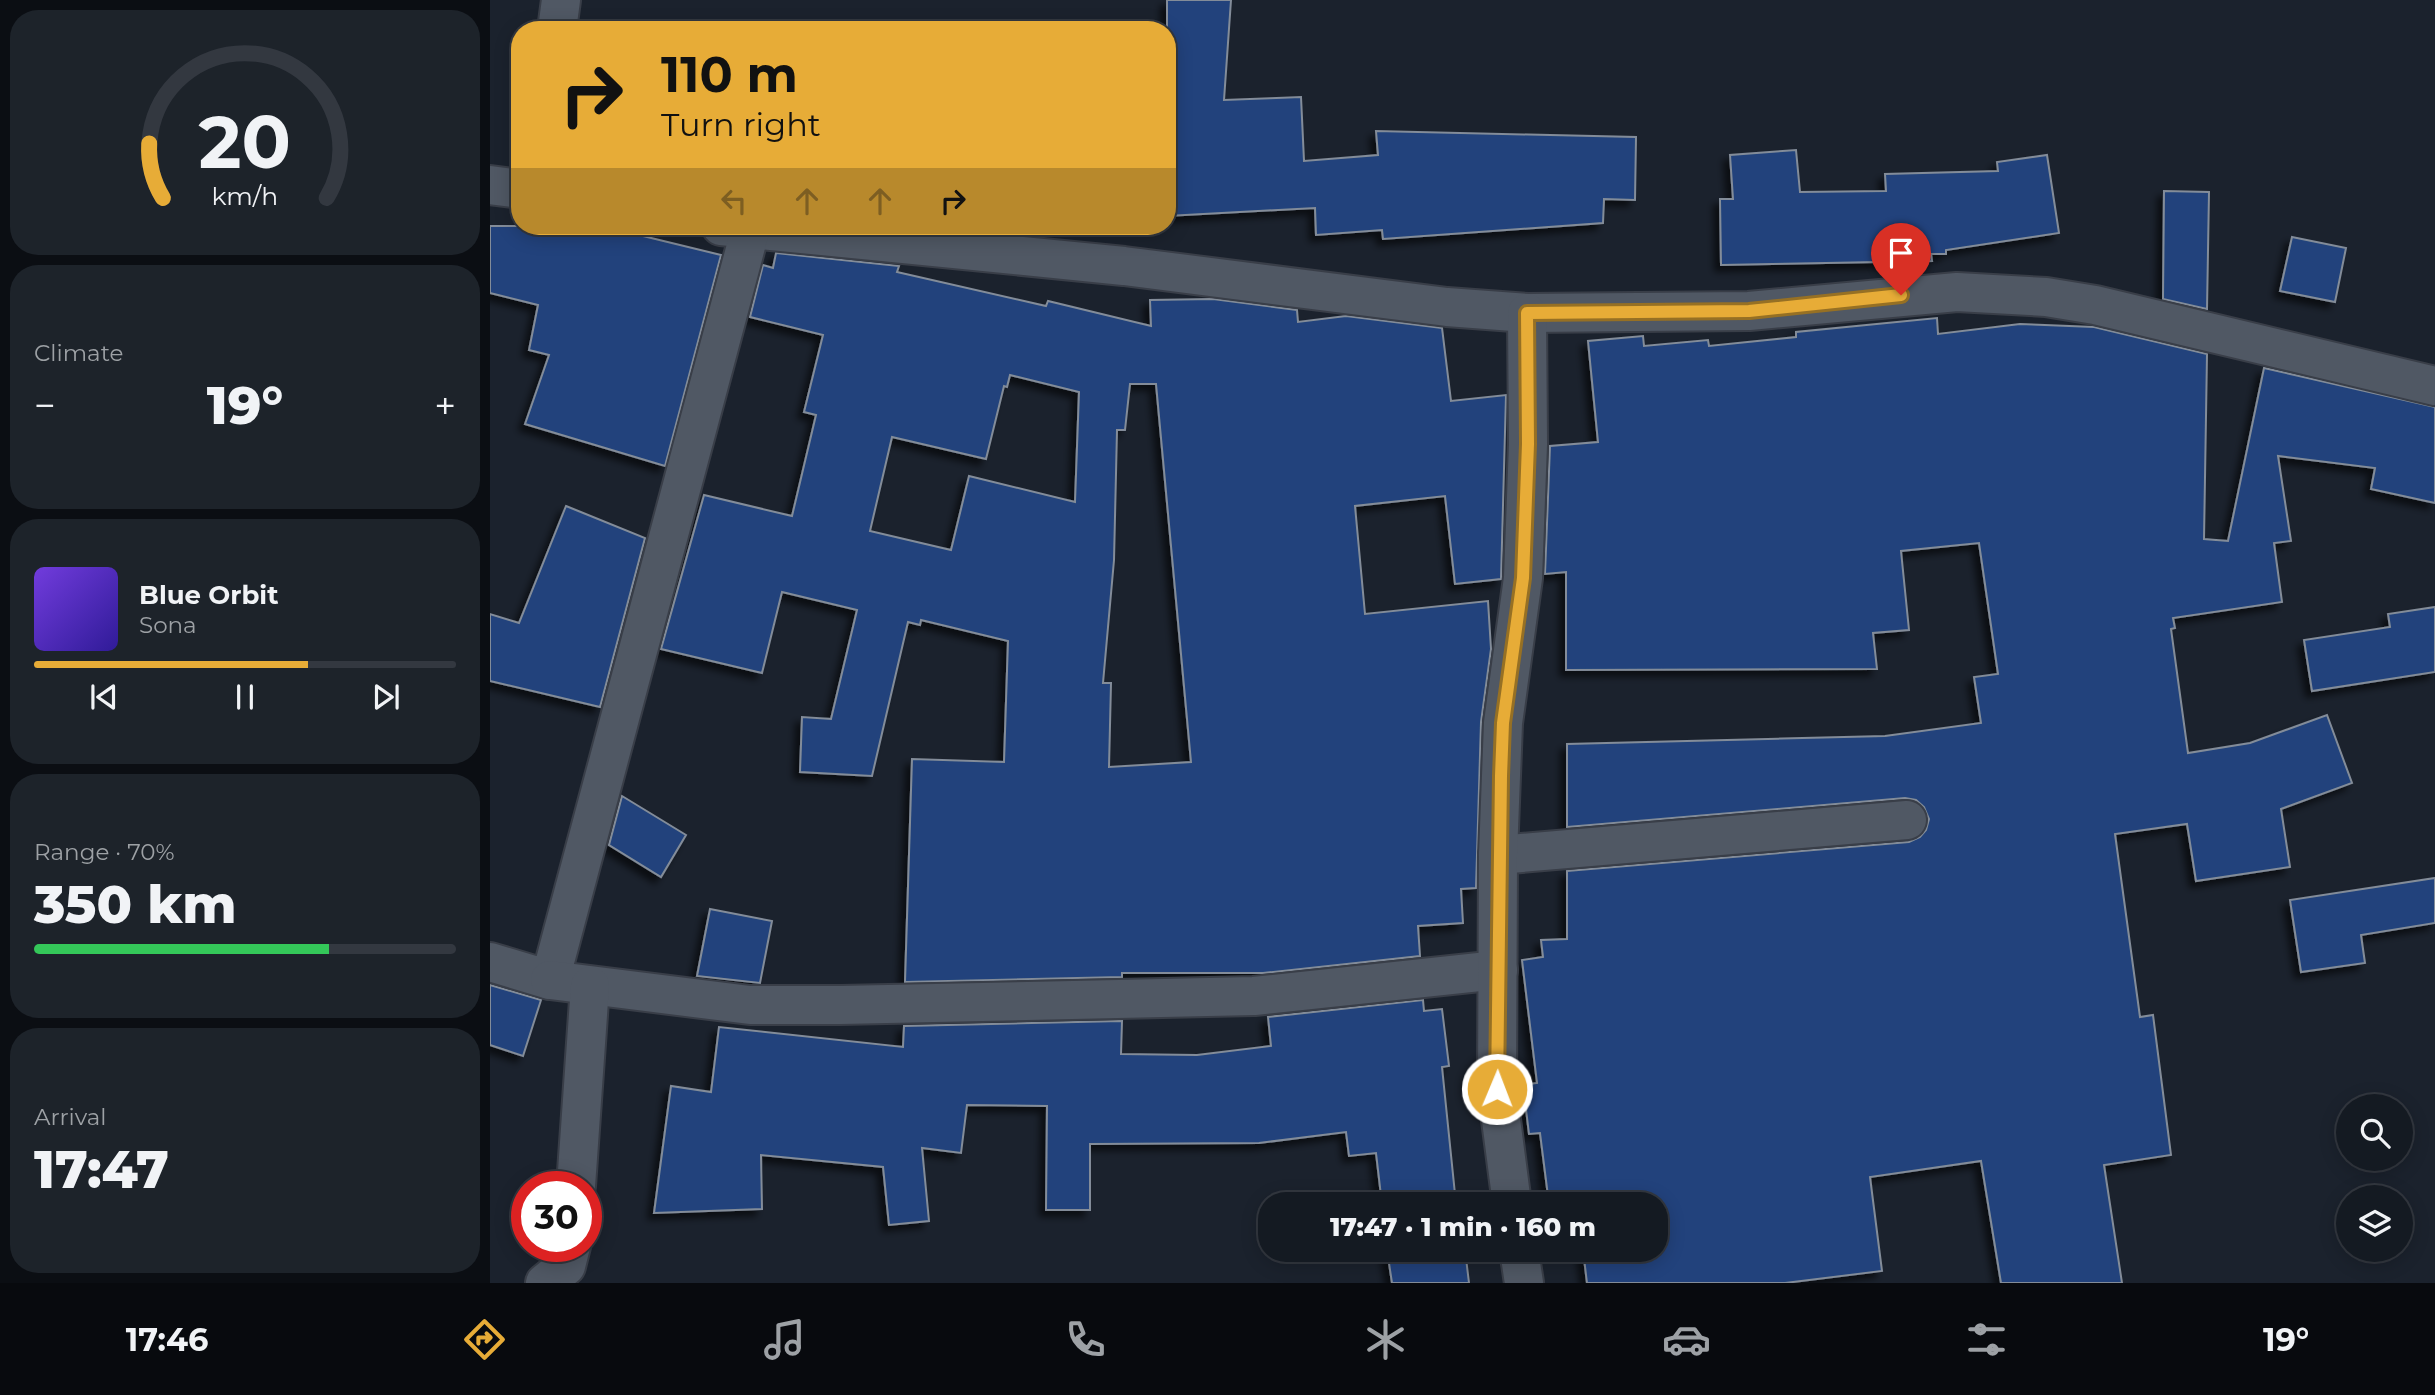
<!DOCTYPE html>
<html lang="en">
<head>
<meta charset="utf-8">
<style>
  :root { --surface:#141a22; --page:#1d232a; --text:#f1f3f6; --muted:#9da1a5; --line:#333840; --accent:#e7ac37 }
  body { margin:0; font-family:Montserrat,sans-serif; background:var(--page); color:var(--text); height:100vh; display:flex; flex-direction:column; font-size:26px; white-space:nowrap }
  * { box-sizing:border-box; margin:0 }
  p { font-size:23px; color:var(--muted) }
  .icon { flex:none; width:38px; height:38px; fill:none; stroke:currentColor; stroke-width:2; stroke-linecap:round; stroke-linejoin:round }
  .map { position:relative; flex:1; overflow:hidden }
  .sheet { display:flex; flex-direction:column; gap:10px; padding:10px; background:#0b0e13; width:490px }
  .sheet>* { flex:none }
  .hud { position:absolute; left:21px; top:21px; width:665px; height:214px; border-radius:28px; box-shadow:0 4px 18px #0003,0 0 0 2px var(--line); background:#e7ac37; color:#111; overflow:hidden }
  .buttons { position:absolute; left:1846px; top:1094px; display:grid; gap:14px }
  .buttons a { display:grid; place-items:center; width:77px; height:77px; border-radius:50%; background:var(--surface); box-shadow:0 4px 18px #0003,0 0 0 2px var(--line); font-size:35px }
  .speed { position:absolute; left:21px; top:1171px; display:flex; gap:14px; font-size:35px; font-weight:700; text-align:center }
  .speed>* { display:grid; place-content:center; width:91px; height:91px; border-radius:50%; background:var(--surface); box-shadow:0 4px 18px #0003,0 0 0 2px var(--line); line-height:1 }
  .speed .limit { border:10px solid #d22; background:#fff; color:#111 }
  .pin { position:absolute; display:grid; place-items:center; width:60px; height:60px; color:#fff; margin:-72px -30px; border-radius:50% 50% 50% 0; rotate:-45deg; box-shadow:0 0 7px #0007 }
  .pin .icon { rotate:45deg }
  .me { position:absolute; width:77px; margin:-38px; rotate:1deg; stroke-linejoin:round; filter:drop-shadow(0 0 5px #0008) }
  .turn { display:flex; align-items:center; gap:24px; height:147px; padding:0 35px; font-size:32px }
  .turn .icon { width:91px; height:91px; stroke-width:2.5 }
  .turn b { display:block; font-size:49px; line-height:60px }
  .lanes { display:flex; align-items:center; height:66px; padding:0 35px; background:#0003; justify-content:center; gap:35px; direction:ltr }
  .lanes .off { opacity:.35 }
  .big { font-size:52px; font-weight:800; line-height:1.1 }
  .sheet .tile { flex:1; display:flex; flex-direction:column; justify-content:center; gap:10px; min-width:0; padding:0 24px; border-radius:28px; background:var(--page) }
  .sheet .dial { align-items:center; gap:0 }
  .dial svg { height:182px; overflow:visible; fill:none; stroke:var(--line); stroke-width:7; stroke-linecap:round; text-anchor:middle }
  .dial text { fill:var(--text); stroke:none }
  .song { display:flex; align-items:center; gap:21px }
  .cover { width:84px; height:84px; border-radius:10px; background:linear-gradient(135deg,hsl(260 70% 55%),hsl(250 70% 35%)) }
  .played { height:7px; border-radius:4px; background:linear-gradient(90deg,var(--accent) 65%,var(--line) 65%) }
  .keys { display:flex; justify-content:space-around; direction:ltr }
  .heat { display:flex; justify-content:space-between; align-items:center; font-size:38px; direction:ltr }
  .charge { height:10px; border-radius:5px; background:linear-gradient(90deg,#34c759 70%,var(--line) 0) }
  .trip { position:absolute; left:768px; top:1192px; width:410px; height:70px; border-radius:28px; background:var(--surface); box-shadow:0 4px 18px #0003,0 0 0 2px var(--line); font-weight:800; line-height:70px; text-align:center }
  .menu { display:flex; height:112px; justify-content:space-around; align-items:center; background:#080a0e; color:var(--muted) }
  .menu .icon { width:49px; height:49px }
  .menu .on { color:var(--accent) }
  .menu b { font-size:32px; color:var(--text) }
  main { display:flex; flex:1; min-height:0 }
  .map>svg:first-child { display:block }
</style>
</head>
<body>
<main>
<section class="sheet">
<div class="tile dial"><svg viewBox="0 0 100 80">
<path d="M14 69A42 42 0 1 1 86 69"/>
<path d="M14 69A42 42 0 0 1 8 45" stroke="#e7ac37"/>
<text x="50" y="56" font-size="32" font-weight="700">20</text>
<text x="50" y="72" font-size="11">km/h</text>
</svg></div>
<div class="tile"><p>Climate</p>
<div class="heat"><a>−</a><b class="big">19°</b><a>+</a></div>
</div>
<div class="tile">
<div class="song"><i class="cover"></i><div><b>Blue Orbit</b><p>Sona</p></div></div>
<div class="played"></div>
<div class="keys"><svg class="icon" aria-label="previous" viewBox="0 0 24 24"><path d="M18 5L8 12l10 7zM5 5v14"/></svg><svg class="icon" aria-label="pause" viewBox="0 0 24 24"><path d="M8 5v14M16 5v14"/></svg><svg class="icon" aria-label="next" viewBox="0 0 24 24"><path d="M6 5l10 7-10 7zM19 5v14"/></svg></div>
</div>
<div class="tile"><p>Range · 70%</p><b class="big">350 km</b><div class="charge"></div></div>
<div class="tile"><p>Arrival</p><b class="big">17:47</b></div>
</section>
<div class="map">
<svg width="1945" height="1283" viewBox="0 0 1945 1283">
  <defs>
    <filter id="shadow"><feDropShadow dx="-6" dy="6" stdDeviation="3.5" flood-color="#0009"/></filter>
  </defs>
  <rect width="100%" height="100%" fill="#1b222d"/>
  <!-- building -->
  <g fill="#20437b" stroke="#838c99" stroke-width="2" fill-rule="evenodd" filter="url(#shadow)">
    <polygon points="677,0 741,0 734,100 811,97 814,161 888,155 886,131 1146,137 1145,200 1114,199 1113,223 893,239 892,230 826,235 825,208 677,216"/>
    <polygon points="1306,150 1310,192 1396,191 1395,174 1508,171 1507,162 1557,155 1569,233 1456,250 1456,254 1441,254 1442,261 1231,265 1230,199 1243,199 1240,155"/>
    <polygon points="1674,191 1719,192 1717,309 1673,299"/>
    <polygon points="0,226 112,226 231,255 175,466 35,424 59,355 39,350 48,305 0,293"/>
    <polygon points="1802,237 1856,248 1845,302 1790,291"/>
    <path d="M286,253L409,266L407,272L556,306L558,301L661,326L660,300L723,299L807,310L808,322L856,316L952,328L961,401L1016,395L1011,579L965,584L955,496L865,506L875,614L998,601L1001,649L991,722L986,888L971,889L973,923L928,926L930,956L773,973H632V977L415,982L422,759L514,762L518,641L431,620L430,625L418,622L382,776L310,772L312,717L341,719L367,610L292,592L272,673L171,649L214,495L302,516L326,415L314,412L333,335L260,317L273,265L283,268ZM520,375L589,392L585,502L479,476L461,550L380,531L402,437L496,459L514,386L517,387ZM640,384H666L701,762L619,767L621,683H613L624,560L627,430H635Z"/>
    <polygon points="1447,318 1448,334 1530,324 1604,327 1717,354 1714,539 1738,541 1774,368 1945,407 1945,503 1881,489 1885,468 1788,456 1801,541 1784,543 1792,602 1683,618 1685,628 1681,629 1698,753 1760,743 1837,715 1862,783 1791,809 1800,867 1706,881 1697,824 1625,834 1650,1017 1663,1015 1681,1155 1614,1165 1632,1283 1511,1283 1491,1161 1380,1177 1392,1271 1295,1283 1097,1283 1093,1250 1166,1250 1166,1204 1059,1204 1050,1133 1039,1134 1033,1085 1047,1083 1032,960 1053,957 1051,940 1077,939 1077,871 1419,842 1430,837 1436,830 1439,819 1434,807 1426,800 1415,798 1077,827 1077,744 1395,736 1491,723 1484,677 1508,674 1489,543 1411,551 1419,630 1383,633 1387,669 1076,670 1076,572 1055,574 1060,446 1108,442 1098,341 1153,336 1154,346 1218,340 1219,346 1306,337 1306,332"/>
    <polygon points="76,506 155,538 110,707 0,681 0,614 29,623"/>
    <polygon points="1945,607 1945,672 1822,691 1814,640 1900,627 1898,614"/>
    <polygon points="132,796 196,835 171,877 119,845"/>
    <polygon points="1945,878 1945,923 1871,935 1875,963 1811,972 1800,900"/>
    <polygon points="220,909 282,921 270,983 207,976"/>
    <polygon points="0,985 51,1000 33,1056 0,1045"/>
    <polygon points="933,1000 934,1011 952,1009 959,1066 952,1067 966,1204 892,1204 886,1153 859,1156 856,1132 769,1143 600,1144 600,1210 556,1210 557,1106 477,1105 471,1153 432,1148 439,1221 399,1225 393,1167 271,1155 272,1209 164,1213 181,1086 221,1092 229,1027 413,1047 414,1026 632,1021 631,1054 707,1055 781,1046 778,1017"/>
    <polygon points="897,1250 975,1250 979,1283 902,1283"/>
  </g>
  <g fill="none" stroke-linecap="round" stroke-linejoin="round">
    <!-- minor casing -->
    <g stroke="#393e48" stroke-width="42">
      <g id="minor">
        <polyline points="67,30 71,0"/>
        <polyline points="0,185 30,189"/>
        <polyline points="231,226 634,266 957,307 1037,313 1259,311 1467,292 1556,297 1605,305 1945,386"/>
        <polyline points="1008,855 1417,820"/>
        <polyline points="0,962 60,980 260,231"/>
        <polyline points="60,980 260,1005 350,1005 764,996 1008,970"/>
        <polyline points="86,1186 100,986"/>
        <polyline points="1022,1204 1007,1089 1008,855 1013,723 1033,578 1038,444 1037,313"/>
        <polyline points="1029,1250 1034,1283"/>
        <polyline points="55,1283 76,1266 81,1246"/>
      </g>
    </g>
    <!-- minor -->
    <use href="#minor" stroke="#505864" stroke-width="38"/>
  </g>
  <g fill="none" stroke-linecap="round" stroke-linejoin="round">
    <!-- route casing -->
    <g stroke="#967024" stroke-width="18">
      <polyline id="route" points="1007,1089 1011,776 1013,723 1033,578 1038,444 1037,313 1259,311 1411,295"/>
    </g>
    <!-- route -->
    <use href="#route" stroke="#e7ac37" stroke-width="12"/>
  </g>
</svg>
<div class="buttons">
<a><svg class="icon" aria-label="search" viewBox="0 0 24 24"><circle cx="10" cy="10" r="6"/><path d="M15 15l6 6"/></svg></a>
<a><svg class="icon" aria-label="layers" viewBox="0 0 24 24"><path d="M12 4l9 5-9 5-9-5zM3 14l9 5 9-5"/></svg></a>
</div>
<div class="speed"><div class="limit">30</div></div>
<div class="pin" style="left:1411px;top:295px;background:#d93025"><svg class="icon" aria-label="arrive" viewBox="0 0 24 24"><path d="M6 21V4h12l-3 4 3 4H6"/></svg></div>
<svg class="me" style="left:1007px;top:1089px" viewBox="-20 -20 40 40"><circle r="17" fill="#e7ac37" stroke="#fff" stroke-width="3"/><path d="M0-11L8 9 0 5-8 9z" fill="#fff"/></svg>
<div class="trip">17:47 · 1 min · 160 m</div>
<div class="hud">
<div class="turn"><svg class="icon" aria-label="right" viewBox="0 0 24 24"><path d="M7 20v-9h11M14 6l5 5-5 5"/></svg><div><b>110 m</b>Turn right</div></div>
<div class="lanes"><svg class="icon off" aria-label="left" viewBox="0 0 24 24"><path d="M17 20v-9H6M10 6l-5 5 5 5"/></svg><svg class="icon off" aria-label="ahead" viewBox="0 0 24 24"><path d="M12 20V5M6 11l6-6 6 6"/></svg><svg class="icon off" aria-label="ahead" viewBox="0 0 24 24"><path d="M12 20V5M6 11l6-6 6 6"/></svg><svg class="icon" aria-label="right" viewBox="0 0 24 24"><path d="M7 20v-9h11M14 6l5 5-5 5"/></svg></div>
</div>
</div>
</main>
<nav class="menu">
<b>17:46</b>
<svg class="icon on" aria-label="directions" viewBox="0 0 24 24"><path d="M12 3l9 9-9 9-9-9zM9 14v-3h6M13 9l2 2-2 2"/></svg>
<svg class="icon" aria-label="music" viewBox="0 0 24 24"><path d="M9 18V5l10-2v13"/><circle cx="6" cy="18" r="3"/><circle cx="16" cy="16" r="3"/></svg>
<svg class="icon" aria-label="phone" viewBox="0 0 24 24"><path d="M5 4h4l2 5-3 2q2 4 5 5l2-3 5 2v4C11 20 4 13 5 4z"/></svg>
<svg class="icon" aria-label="climate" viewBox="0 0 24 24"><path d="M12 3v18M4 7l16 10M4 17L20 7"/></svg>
<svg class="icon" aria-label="car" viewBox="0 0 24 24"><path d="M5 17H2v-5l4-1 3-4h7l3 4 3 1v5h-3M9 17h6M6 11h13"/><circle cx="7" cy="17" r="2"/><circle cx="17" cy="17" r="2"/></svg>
<svg class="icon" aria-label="filters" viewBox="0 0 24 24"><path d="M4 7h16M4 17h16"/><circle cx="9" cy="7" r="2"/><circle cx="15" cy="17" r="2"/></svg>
<b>19°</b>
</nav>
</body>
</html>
